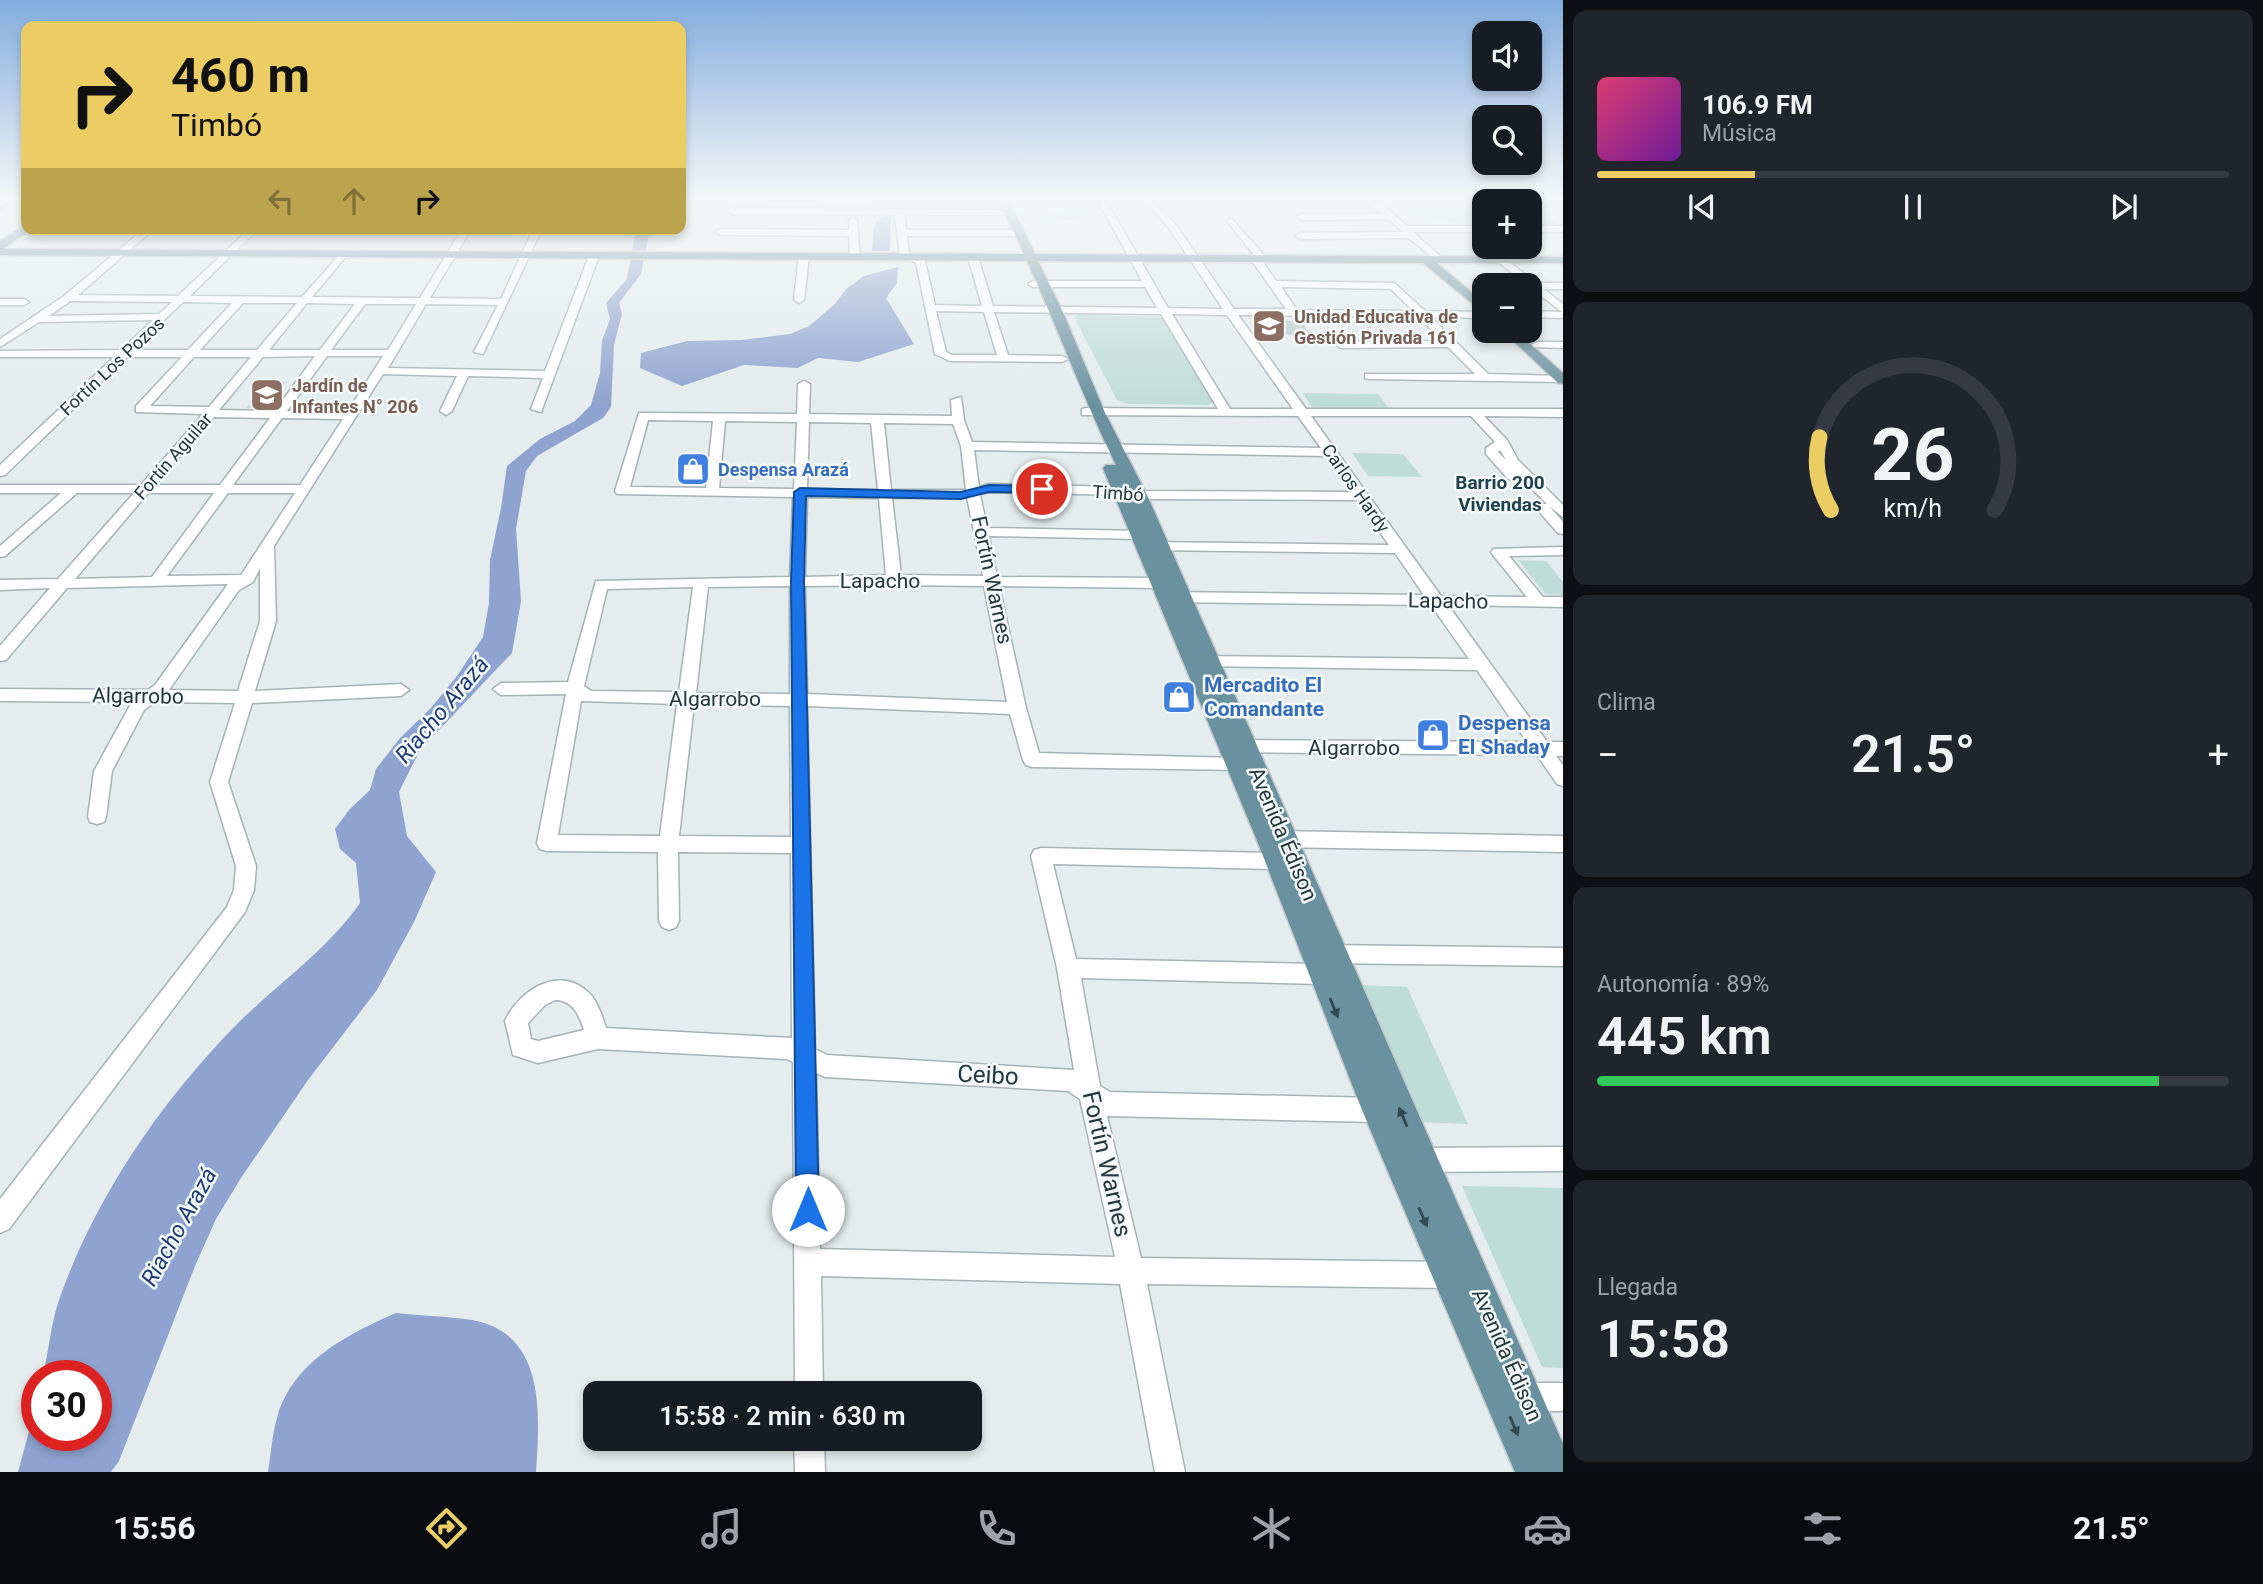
<!DOCTYPE html>
<html lang="es">
<head>
<meta charset="utf-8">
<style>
  :root { --surface:#171b24; --page:#20242c; --text:#f1f3f6; --muted:#9ea1a6; --line:#363941; --accent:#eccd63 }
  body { margin:0; font-family:Roboto,sans-serif; background:var(--page); color:var(--text); height:100vh; display:flex; flex-direction:column; font-size:26px; white-space:nowrap }
  * { box-sizing:border-box; margin:0 }
  p { font-size:23px; color:var(--muted) }
  .icon { flex:none; width:38px; height:38px; fill:none; stroke:currentColor; stroke-width:2; stroke-linecap:round; stroke-linejoin:round }
  .map { position:relative; flex:1; overflow:hidden }
  .panel { display:flex; flex-direction:column; gap:10px; padding:10px; background:#0d0f14; width:700px }
  .panel>* { flex:none }
  .hud { position:absolute; left:21px; top:21px; width:665px; height:214px; border-radius:14px; box-shadow:0 4px 10px #0003; background:#eccd63; color:#111; overflow:hidden }
  .buttons { position:absolute; left:1472px; top:21px; display:grid; gap:14px }
  .buttons a { display:grid; place-items:center; width:70px; height:70px; border-radius:14px; background:var(--surface); box-shadow:0 4px 10px #0003; font-size:35px }
  .speed { position:absolute; left:21px; top:1360px; display:flex; gap:14px; font-size:35px; font-weight:700; text-align:center }
  .speed>* { display:grid; place-content:center; width:91px; height:91px; border-radius:50%; background:var(--surface); box-shadow:0 4px 10px #0003; line-height:1 }
  .speed .limit { border:10px solid #d22; background:#fff; color:#111 }
  .pin { position:absolute; display:grid; place-items:center; width:60px; height:60px; color:#fff; margin:-30px; border:4px solid #fff; border-radius:50%; box-shadow:0 2px 7px #0007 }
  .me { position:absolute; width:77px; margin:-38px; rotate:0deg; stroke-linejoin:round; filter:drop-shadow(0 0 5px #0008) }
  .turn { display:flex; align-items:center; gap:24px; height:147px; padding:0 35px; font-size:32px }
  .turn .icon { width:91px; height:91px; stroke-width:2.5 }
  .turn b { display:block; font-size:49px; line-height:60px }
  .lanes { display:flex; align-items:center; height:66px; padding:0 35px; background:#0003; justify-content:center; gap:35px; direction:ltr }
  .lanes .off { opacity:.35 }
  .big { font-size:52px; font-weight:600; line-height:1.1 }
  .panel .tile { flex:1; display:flex; flex-direction:column; justify-content:center; gap:10px; min-width:0; padding:0 24px; border-radius:14px; background:var(--page) }
  .panel .dial { align-items:center; gap:0 }
  .dial svg { height:182px; overflow:visible; fill:none; stroke:var(--line); stroke-width:7; stroke-linecap:round; text-anchor:middle }
  .dial text { fill:var(--text); stroke:none }
  .song { display:flex; align-items:center; gap:21px }
  .cover { width:84px; height:84px; border-radius:10px; background:linear-gradient(135deg,hsl(340 70% 55%),hsl(280 70% 35%)) }
  .played { height:7px; border-radius:4px; background:linear-gradient(90deg,var(--accent) 25%,var(--line) 25%) }
  .keys { display:flex; justify-content:space-around; direction:ltr }
  .heat { display:flex; justify-content:space-between; align-items:center; font-size:38px; direction:ltr }
  .charge { height:10px; border-radius:5px; background:linear-gradient(90deg,#34c759 89%,var(--line) 0) }
  .trip { position:absolute; left:583px; top:1381px; width:399px; height:70px; border-radius:14px; background:var(--surface); box-shadow:0 4px 10px #0003; font-weight:600; line-height:70px; text-align:center }
  .tab-bar { display:flex; height:112px; justify-content:space-around; align-items:center; background:#090b0e; color:var(--muted) }
  .tab-bar .icon { width:49px; height:49px }
  .tab-bar .selected { color:var(--accent) }
  .tab-bar b { font-size:32px; color:var(--text) }
  main { display:flex; flex:1; min-height:0 }
  .map>svg:first-child { display:block }
</style>
</head>
<body>
<main>
<div class="map">
<svg width="1563" height="1472" viewBox="0 0 1563 1472">
  <rect width="100%" height="100%" fill="#e4eced"/>
  <!-- built -->
  <polygon fill="#d2dcdc" points="268,382 287,382 266,409 246,408"/>
  <!-- green -->
  <g fill="#beddd6">
    <path d="M1037,199H1087L1092,211C1075,218 1061,227 1045,215L1064,214L1068,201Z"/>
    <path d="M1391,199H1534L1557,222L1551,225H1530V201H1484V224C1451,224 1425,220 1395,208L1403,206Z"/>
    <polygon points="1079,315 1164,317 1213,402 1209,405 1129,404 1117,400 1074,317"/>
    <polygon points="1303,393 1378,394 1390,410 1313,409"/>
    <polygon points="1352,453 1403,454 1422,477 1368,476"/>
    <polygon points="1518,560 1546,561 1563,582 1563,595 1545,594"/>
    <polygon points="1360,985 1407,987 1468,1124 1416,1122"/>
    <polygon points="1462,1186 1563,1188 1563,1368 1542,1367"/>
  </g>
  <!-- water -->
  <g fill="#8ea3cf">
    <path d="M891,214L890,251H872C875,232 869,218 891,214Z"/>
    <path d="M636,229H650L641,274L619,303L622,314L614,345L611,407L603,418L537,456L526,471L516,529L521,601L512,653L420,750L399,792L407,836L436,872L414,922L377,990L308,1080L241,1178L216,1219L195,1266L119,1461L111,1472H18L37,1402V1435H96V1376L43,1375C49,1350 51,1322 60,1297C97,1194 162,1100 239,1022C279,983 328,949 360,903L356,863L340,849L335,829L349,810L370,790L376,769L400,738L431,708L457,676L483,637L489,603L490,560L501,508L507,466L540,439L575,421L591,405L600,373L602,341L610,319L606,303L627,279Z"/>
    <polygon points="898,267 897,283 886,298 914,344 858,362 818,358 798,368 744,365 682,386 640,368 641,353 687,341 741,340 790,334 809,326 835,304 846,289 864,276"/>
    <path d="M396,1313C421,1316 447,1316 472,1320C546,1333 540,1414 536,1472H268C271,1454 272,1435 277,1418C292,1362 348,1334 396,1313Z"/>
  </g>
  <g fill="none" stroke-linecap="round" stroke-linejoin="round">
    <!-- canal -->
    <polygon fill="#8ea3cf" fill-rule="evenodd" points="14,199 21,199 0,212 0,207"/>
  </g>
  <!-- building -->
  <polygon fill="#bcc9ca" stroke="#b6c4c6" stroke-width="2" points="1258,319 1303,323 1307,335 1261,331"/>
  <g fill="none" stroke-linecap="round" stroke-linejoin="round">
    <!-- minor casing -->
    <g stroke="#a7b2b5" stroke-width="3">
      <g id="minor">
        <path d="M1097,199H1105L1168,308L1223,309L1169,228L1143,199H1151L1176,225L1234,309H1286L1250,258L1254,255L1227,221L1231,218L1263,254L1265,256L1261,259L1276,281L1394,283L1425,311L1484,312V318L1431,317L1488,374L1563,376V382L1369,379L1365,378V374H1475L1448,347L1341,348L1336,345L1341,342L1442,341L1419,317L1238,315L1306,409H1563V417L1484,416L1507,440L1518,460L1563,505V517L1549,506L1563,522V534L1558,533L1535,507L1537,504H1547L1519,476L1513,480L1508,479L1486,454V448L1495,442L1471,416H1311L1441,596L1527,597L1493,555L1491,552L1493,549L1563,547V555L1509,556L1543,597H1563V607L1448,605L1547,742H1563V756H1556L1563,765V786L1557,784L1537,755L1228,752L1225,747L1228,742L1234,740L1527,742L1477,670L1192,666L1190,662L1192,658L1198,656L1469,659L1431,605L1168,602L1160,597L1168,592L1424,595L1395,553L1147,550L1140,546L1147,542L1389,545L1357,500L1139,499L1121,495L989,492L980,494L987,528L1140,531L1147,535L1140,539L989,536L997,577L1159,578L1166,583L1159,588L999,586L1026,708L1039,753L1237,758L1243,760L1246,765L1243,770L1032,767L1026,765L1023,760L1010,714L807,706L815,1049L827,1055L1074,1070L1057,968L1031,856L1034,850L1041,848L1276,853L1283,855L1286,861L1283,867L1276,869L1053,864L1076,959L1320,964L1328,967L1331,974L1328,981L1320,984L1081,978L1100,1086L1110,1092L1376,1098L1384,1102L1388,1110L1384,1118L1376,1122L1107,1116L1141,1258L1448,1262L1457,1266L1461,1275L1457,1284L1448,1288L1147,1284L1185,1472H1155L1120,1284L821,1276L823,1393H795L793,1062L787,1059L598,1049L538,1063L513,1055L505,1021C519,990 560,964 589,993C598,1002 602,1016 606,1028L792,1038L791,853L678,852L679,921L676,927L669,930L662,927L659,921L658,852L547,851L540,849L537,843L566,694L501,695L493,689L501,683L568,682L596,581L790,577L793,497L617,494L615,491L639,413L797,414L798,384L804,381L810,384L809,414L952,416L951,400L961,397L964,420L972,442L1321,448L1298,416L1082,415V409L1086,408L1218,409L1161,314L994,312L1008,355L1062,356L1068,359L1062,362L950,361L935,354L916,263L900,256L895,215L732,214L728,211L732,208L1009,210L1012,215H904L906,230H1017L1021,233L1017,236H907L909,254L925,261L935,305L982,306L968,257L973,254L978,257L993,306L1157,308L1145,287H1033L1028,284L1033,281H1142ZM1281,287L1391,289L1413,311L1297,310ZM936,311L984,312L997,355H952L946,352ZM1172,314L1227,315L1293,409H1230ZM648,420L713,421L706,488L630,487ZM725,421L797,422L794,489L719,488ZM809,422L871,423L878,490L807,489ZM884,423L953,424L961,446L966,490H891ZM974,450L1326,456L1352,492L1139,491L1121,487L989,484L979,487ZM1500,450L1506,460L1498,452ZM807,497L879,498L886,575L805,577ZM967,497L983,576L901,575L892,498ZM894,585L984,586L1007,702L807,694L805,586ZM790,586V694L696,693L708,587ZM693,587L679,692L591,691L584,686L607,589ZM581,701L677,704L660,836L558,835ZM694,704L790,706L791,837L679,836ZM555,1000C573,1000 579,1015 584,1030L538,1041L531,1039L528,1023L545,1005ZM816,1073L825,1077L1068,1091L1080,1099L1115,1257L820,1249Z"/>
        <polygon points="1266,199 1286,199 1269,203"/>
        <path d="M1359,199C1380,198 1392,213 1407,226H1484V232H1413L1442,258L1444,260L1439,263L1409,238L1300,239L1295,236L1300,233L1403,232L1388,219L1301,220L1297,217L1301,214H1382Z"/>
        <polygon points="853,218 857,221 860,256 855,259 850,256 849,236 720,235 716,232 720,229 849,230 849,221"/>
        <rect x="1530" y="226" width="33" height="6"/>
        <path d="M144,229H154L78,295L178,296L249,229H258L190,296L302,297L343,251L348,254L312,297L420,298L462,229H471L430,298L501,299L533,229H542L483,354L474,352L498,305L426,304L388,368L545,371L589,256L594,253L599,256L541,412L531,409L543,378L468,376L452,411L446,415L440,411L457,376L383,374L274,546L276,621L255,691L401,684L409,690L401,696L252,703L228,782L256,866L254,890L245,912L9,1229L0,1233V1199L227,907L234,890L236,866L210,782L235,703L155,702L144,710L112,771L106,817L104,822L97,824L90,822L88,817L94,771L132,702L0,701V689L148,690L155,685L228,584L67,588L6,660L0,661V646L50,588L0,590V580L58,579L134,493H77L5,556L0,557V546L61,493H0V485H141L203,414L136,412V406L182,357H127L5,475L0,476V465L114,357H0V351L121,350L153,320L39,322L0,347V339L64,296ZM70,301L172,302L159,314L49,316ZM183,302L232,303L188,350H133ZM243,303H297L257,350H200ZM307,303L355,304L320,350H269ZM365,304H416L388,350H331ZM315,356L275,411L219,410L263,357ZM327,356H383L348,411H287ZM194,357H251L209,407L150,406ZM214,417L270,418L220,485H155ZM282,418L343,419L300,485H233ZM148,493H214L152,577L75,579ZM228,493H295L241,575L167,576ZM260,568V621L238,691L169,690L239,590L253,582Z"/>
        <polygon points="804,253 809,256 804,300 799,303 794,300 799,256"/>
        <polygon points="1498,258 1504,258 1536,283 1563,283 1563,289 1544,289 1563,304 1563,318 1530,317 1530,311 1562,312 1498,262"/>
        <polygon points="0,299 24,299 29,302 24,305 0,305"/>
        <polygon points="1536,342 1563,342 1563,348 1532,347 1531,345"/>
        <polygon points="1276,831 1563,836 1563,852 1276,847 1269,844 1266,839 1269,834"/>
        <polygon points="1325,945 1563,948 1563,966 1325,963 1318,961 1314,954 1318,947"/>
        <polygon points="1563,1147 1563,1171 1416,1172 1407,1169 1404,1160 1407,1151 1416,1148"/>
        <polygon points="1521,1383 1563,1383 1563,1411 1521,1411 1511,1407 1507,1397 1511,1387"/>
        <polygon points="794,1438 824,1438 825,1472 795,1472"/>
      </g>
    </g>
    <!-- major casing -->
    <g stroke="#c2c7c9" stroke-width="3">
      <g id="major">
        <path d="M998,199H1008L1035,254L1563,257V263H1437L1484,303V313L1423,263L1038,261L1062,310L1105,413L1147,495L1563,1444V1472H1515L1362,1110L1256,838L1103,468L1106,465H1116C1083,398 1058,328 1027,261L0,255V241L26,225V229L30,230L3,249L1024,254Z"/>
        <polygon points="1503,331 1516,331 1563,373 1563,384 1558,383"/>
      </g>
    </g>
    <!-- minor -->
    <use href="#minor" fill="#fff" fill-rule="evenodd"/>
    <!-- major -->
    <use href="#major" fill="#6a91a0" fill-rule="evenodd"/>
  </g>
  <!-- one-way arrows -->
  <defs><path id="oneway-solid" d="M-6-.8H1V-3.2L6.5 0L1 3.2V.8H-6Z" transform="scale(1.75)"/></defs>
  <g fill="#324951">
    <use href="#oneway-solid" transform="translate(1334 1008) rotate(68)"/>
    <use href="#oneway-solid" transform="translate(1403 1117) rotate(-113)"/>
    <use href="#oneway-solid" transform="translate(1423 1217) rotate(66)"/>
    <use href="#oneway-solid" transform="translate(1514 1426) rotate(67)"/>
  </g>
  <!-- sky -->
  <linearGradient id="sky" x2="0" y2="1"><stop stop-color="#84adde"/><stop offset="0.49" stop-color="#f3f6f7"/><stop offset="1" stop-color="#f3f6f7" stop-opacity="0"/></linearGradient>
  <rect width="1563" height="405" fill="url(#sky)"/>
  <!-- route -->
  <polygon fill="#1a73e8" stroke="#114b97" stroke-width="2" points="989,485 1042,486 1048,489 1042,493 989,492 961,499 806,496 804,581 819,1210 816,1219 808,1222 799,1219 796,1210 791,581 794,492 800,488 961,492"/>
  <!-- icons -->
  <defs>
    <g id="university-square" transform="scale(1.75)"><rect x="-9" y="-9" width="18" height="18" rx="4" fill="#8d6e63" stroke="#f4f9f9"/><path d="M0-5L7-2L0 1L-7-2ZM-4 1L0 2.5L4 1V4Q0 6-4 4Z" fill="#fff"/></g>
    <g id="school-square" transform="scale(1.75)"><rect x="-9" y="-9" width="18" height="18" rx="4" fill="#8d6e63" stroke="#f4f9f9"/><path d="M0-5L7-2L0 1L-7-2ZM-4 1L0 2.5L4 1V4Q0 6-4 4Z" fill="#fff"/></g>
    <g id="shop-square" transform="scale(1.75)"><rect x="-9" y="-9" width="18" height="18" rx="4" fill="#3f7fe0" stroke="#f4f9f9"/><path d="M-5-2.5h2.3a2.7 3.5 0 0 1 5.4 0H5L5.5 6h-11ZM-1.5-2.5h3a1.5 2.3 0 0 0-3 0Z" fill="#fff"/></g>
  </defs>
  <g fill-rule="evenodd">
    <use href="#university-square" x="1269" y="326"/>
    <use href="#school-square" x="267" y="395"/>
    <use href="#shop-square" x="693" y="469"/>
    <use href="#shop-square" x="1179" y="697"/>
    <use href="#shop-square" x="1433" y="735"/>
  </g>
  <g text-anchor="middle" dominant-baseline="central" stroke-width="5" stroke-linejoin="round" paint-order="stroke">
    <!-- far-education labels -->
    <g font-size="18" font-weight="bold" fill="#785e54" stroke="#f4f9f9" text-anchor="start">
      <text x="1294" y="316">Unidad Educativa de<tspan x="1294" dy="21">Gestión Privada 161</tspan></text>
      <text x="292" y="385">Jardín de<tspan x="292" dy="21">Infantes N° 206</tspan></text>
    </g>
    <!-- far-street labels -->
    <g font-size="18" fill="#24373d" stroke="#f4f9f9">
      <text transform="translate(112 366) rotate(-43)">Fortín Los Pozos</text>
      <text transform="translate(173 456) rotate(-49)">Fortín Aguilar</text>
      <text transform="translate(1356 488) rotate(55)">Carlos Hardy</text>
      <text transform="translate(1118 493) rotate(4)">Timbó</text>
    </g>
    <!-- far-shop labels -->
    <g font-size="18" font-weight="bold" fill="#366cbe" stroke="#f4f9f9" text-anchor="start">
      <text x="718" y="469">Despensa Arazá</text>
    </g>
    <!-- far-neighbourhood labels -->
    <g font-size="19" font-weight="bold" fill="#20424f" stroke="#f4f9f9">
      <text x="1500" y="482">Barrio 200<tspan x="1500" dy="22">Viviendas</tspan></text>
    </g>
    <!-- street labels -->
    <g font-size="21" fill="#24373d" stroke="#f4f9f9">
      <text transform="translate(992 580) rotate(78)">Fortín Warnes</text>
      <text x="880" y="581">Lapacho</text>
      <text transform="translate(1448 601) rotate(1)">Lapacho</text>
      <text transform="translate(138 696) rotate(1)">Algarrobo</text>
      <text x="715" y="699">Algarrobo</text>
      <text x="1354" y="748">Algarrobo</text>
      <text transform="translate(1283 834) rotate(67)">Avenida Édison</text>
      <text transform="translate(1507 1355) rotate(66)">Avenida Édison</text>
    </g>
    <!-- shop labels -->
    <g font-size="21" font-weight="bold" fill="#366cbe" stroke="#f4f9f9" text-anchor="start">
      <text x="1204" y="685">Mercadito El<tspan x="1204" dy="24">Comandante</tspan></text>
      <text x="1458" y="723">Despensa<tspan x="1458" dy="24">El Shaday</tspan></text>
    </g>
    <!-- water labels -->
    <g font-size="23" font-style="italic" fill="#203b77" stroke="#f4f9f9">
      <text transform="translate(442 710) rotate(-50)">Riacho Arazá</text>
      <text transform="translate(179 1227) rotate(-61)">Riacho Arazá</text>
    </g>
    <!-- near-street labels -->
    <g font-size="24" fill="#24373d" stroke="#f4f9f9">
      <text transform="translate(988 1075) rotate(3)">Ceibo</text>
      <text transform="translate(1107 1164) rotate(77)">Fortín Warnes</text>
    </g>
  </g>
</svg>
<div class="buttons">
<a><svg class="icon" aria-label="sound" viewBox="0 0 24 24"><path d="M4 9h4l5-4v14l-5-4H4zM17 9q2 3 0 6"/></svg></a>
<a><svg class="icon" aria-label="search" viewBox="0 0 24 24"><circle cx="10" cy="10" r="6"/><path d="M15 15l6 6"/></svg></a>
<a>+</a>
<a>−</a>
</div>
<div class="speed"><div class="limit">30</div></div>
<div class="pin" style="left:1042px;top:489px;background:#d93025"><svg class="icon" aria-label="arrive" viewBox="0 0 24 24"><path d="M6 21V4h12l-3 4 3 4H6"/></svg></div>
<svg class="me" style="left:808px;top:1210px" viewBox="-20 -20 40 40"><circle r="19" fill="#fff"/><path d="M0-13L10 11 0 6-10 11z" fill="#1a73e8"/></svg>
<div class="trip">15:58 · 2 min · 630 m</div>
<div class="hud">
<div class="turn"><svg class="icon" aria-label="right" viewBox="0 0 24 24"><path d="M7 20v-9h11M14 6l5 5-5 5"/></svg><div><b>460 m</b>Timbó</div></div>
<div class="lanes"><svg class="icon off" aria-label="left" viewBox="0 0 24 24"><path d="M17 20v-9H6M10 6l-5 5 5 5"/></svg><svg class="icon off" aria-label="ahead" viewBox="0 0 24 24"><path d="M12 20V5M6 11l6-6 6 6"/></svg><svg class="icon" aria-label="right" viewBox="0 0 24 24"><path d="M7 20v-9h11M14 6l5 5-5 5"/></svg></div>
</div>
</div>
<section class="panel">
<div class="tile">
<div class="song"><i class="cover"></i><div><b>106.9 FM</b><p>Música</p></div></div>
<div class="played"></div>
<div class="keys"><svg class="icon" aria-label="previous" viewBox="0 0 24 24"><path d="M18 5L8 12l10 7zM5 5v14"/></svg><svg class="icon" aria-label="pause" viewBox="0 0 24 24"><path d="M8 5v14M16 5v14"/></svg><svg class="icon" aria-label="next" viewBox="0 0 24 24"><path d="M6 5l10 7-10 7zM19 5v14"/></svg></div>
</div>
<div class="tile dial"><svg viewBox="0 0 100 80">
<path d="M14 69A42 42 0 1 1 86 69"/>
<path d="M14 69A42 42 0 0 1 9 37" stroke="#eccd63"/>
<text x="50" y="56" font-size="32" font-weight="700">26</text>
<text x="50" y="72" font-size="11">km/h</text>
</svg></div>
<div class="tile"><p>Clima</p>
<div class="heat"><a>−</a><b class="big">21.5°</b><a>+</a></div>
</div>
<div class="tile"><p>Autonomía · 89%</p><b class="big">445 km</b><div class="charge"></div></div>
<div class="tile"><p>Llegada</p><b class="big">15:58</b></div>
</section>
</main>
<nav class="tab-bar">
<b>15:56</b>
<svg class="icon selected" aria-label="directions" viewBox="0 0 24 24"><path d="M12 3l9 9-9 9-9-9zM9 14v-3h6M13 9l2 2-2 2"/></svg>
<svg class="icon" aria-label="music" viewBox="0 0 24 24"><path d="M9 18V5l10-2v13"/><circle cx="6" cy="18" r="3"/><circle cx="16" cy="16" r="3"/></svg>
<svg class="icon" aria-label="phone" viewBox="0 0 24 24"><path d="M5 4h4l2 5-3 2q2 4 5 5l2-3 5 2v4C11 20 4 13 5 4z"/></svg>
<svg class="icon" aria-label="climate" viewBox="0 0 24 24"><path d="M12 3v18M4 7l16 10M4 17L20 7"/></svg>
<svg class="icon" aria-label="car" viewBox="0 0 24 24"><path d="M5 17H2v-5l4-1 3-4h7l3 4 3 1v5h-3M9 17h6M6 11h13"/><circle cx="7" cy="17" r="2"/><circle cx="17" cy="17" r="2"/></svg>
<svg class="icon" aria-label="filters" viewBox="0 0 24 24"><path d="M4 7h16M4 17h16"/><circle cx="9" cy="7" r="2"/><circle cx="15" cy="17" r="2"/></svg>
<b>21.5°</b>
</nav>
</body>
</html>
